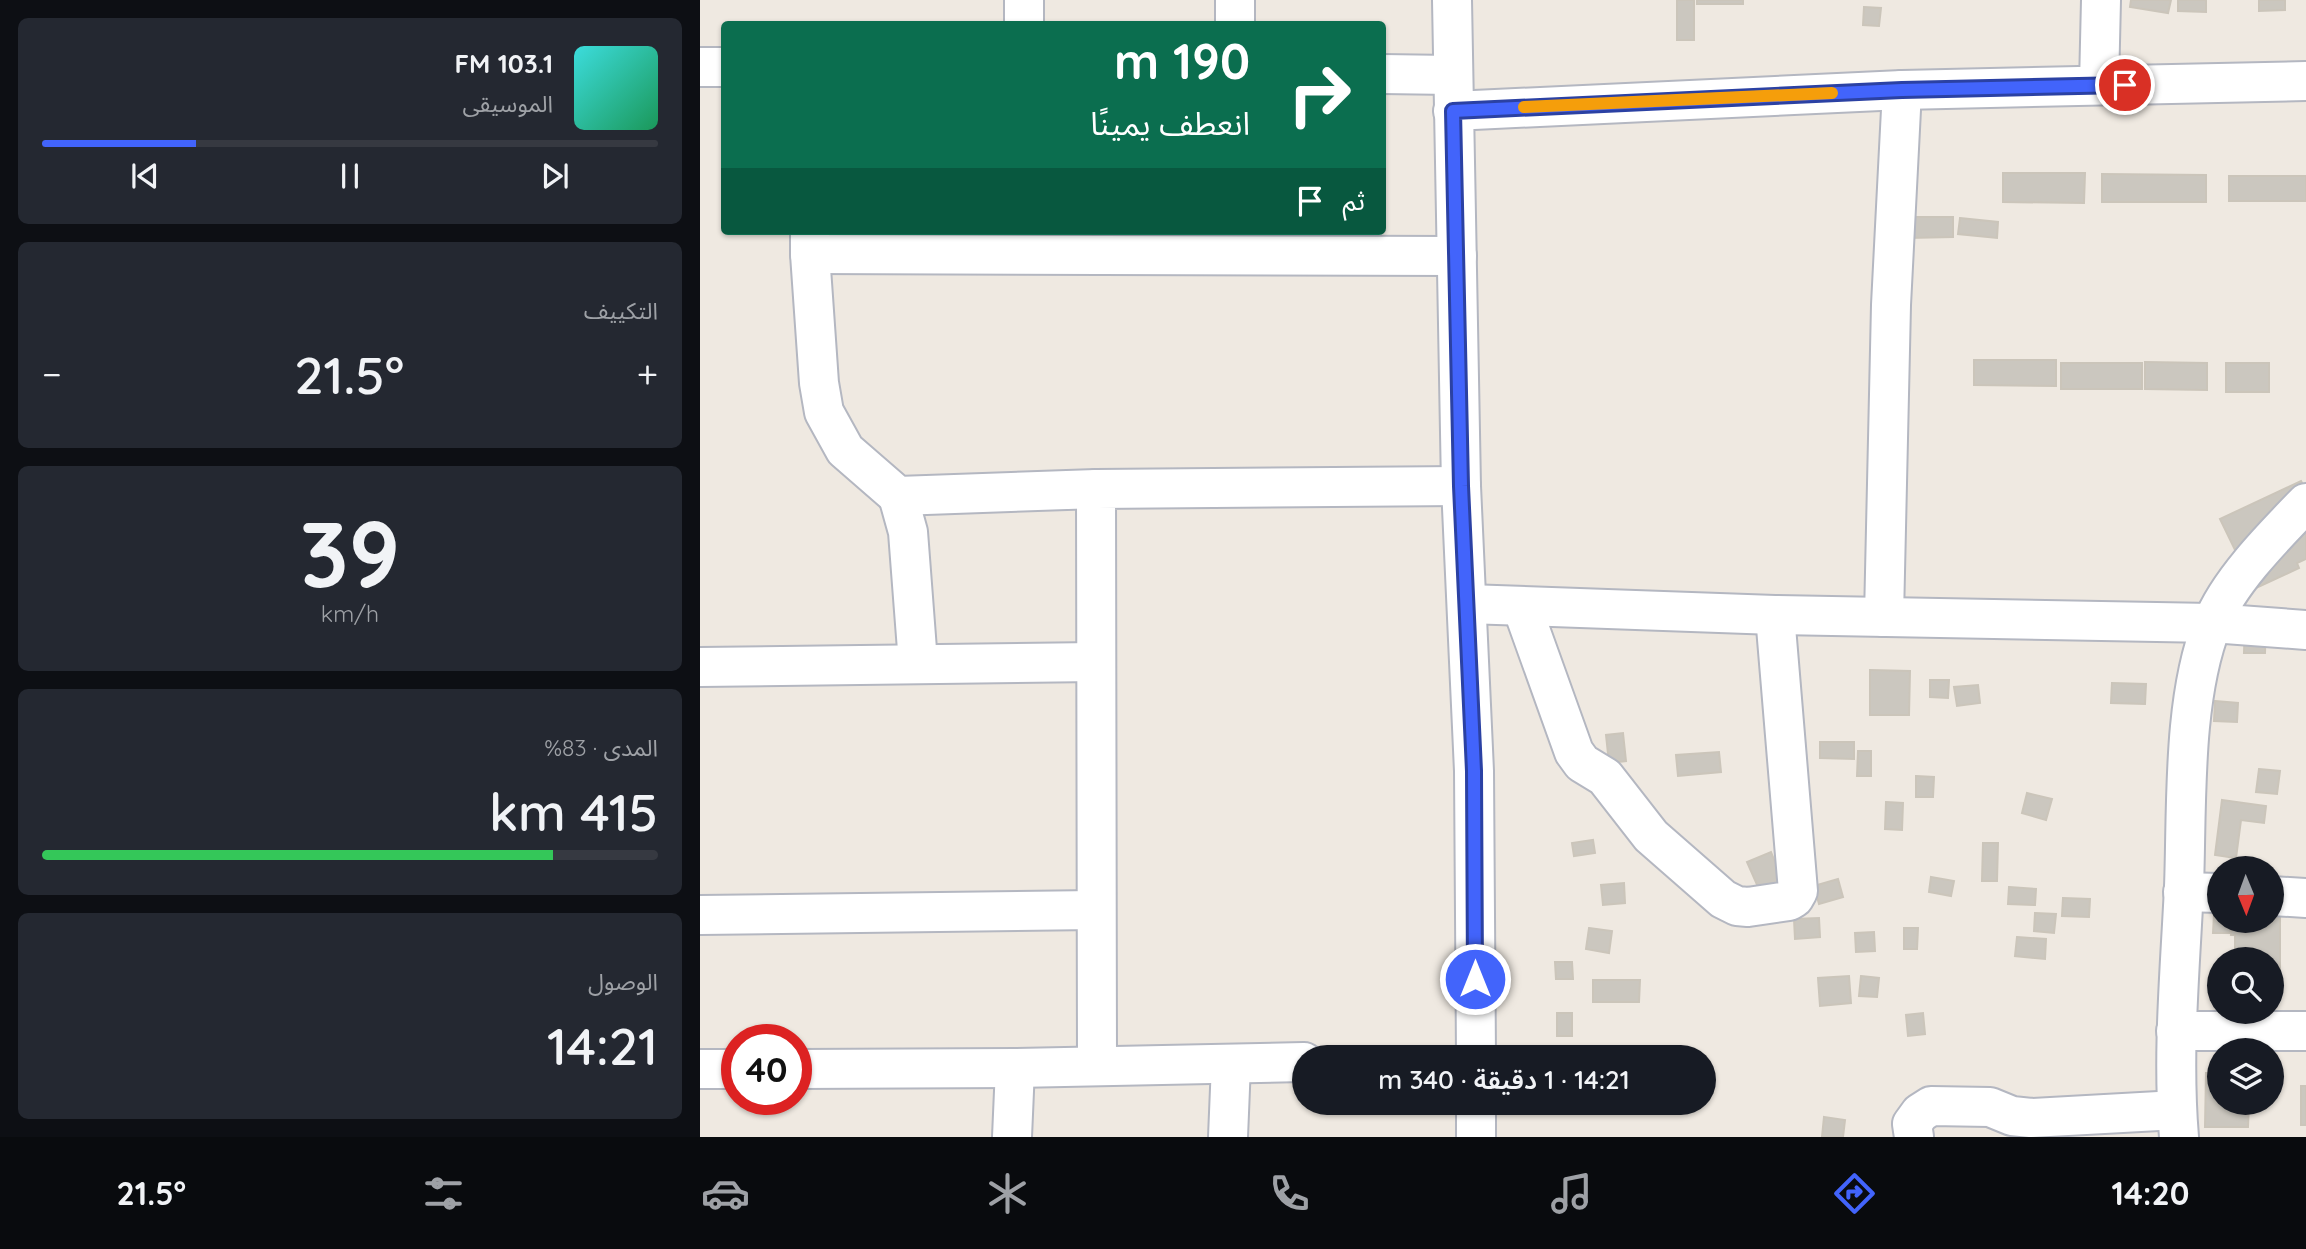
<!DOCTYPE html>
<html lang="ar">
<head>
<meta charset="utf-8">
<style>
  :root { --surface:#171b24; --page:#242831; --text:#f1f3f6; --muted:#9ea1a6; --line:#363941; --accent:#4264fb }
  body { margin:0; font-family:Quicksand,"Noto Sans Arabic",sans-serif; background:var(--page); color:var(--text); direction:rtl; height:100vh; display:flex; flex-direction:column; font-size:26px; white-space:nowrap }
  * { box-sizing:border-box; margin:0 }
  p { font-size:23px; color:var(--muted) }
  .icon { flex:none; width:38px; height:38px; fill:none; stroke:currentColor; stroke-width:2; stroke-linecap:round; stroke-linejoin:round }
  .map { position:relative; flex:1; overflow:hidden; direction:ltr }
  .details { display:flex; flex-direction:column; gap:18px; padding:18px; background:#0d0f14; width:700px }
  .details>* { flex:none }
  .guide { position:absolute; left:21px; top:21px; width:665px; height:214px; border-radius:7px; box-shadow:0 2px 5px #0004; direction:rtl; background:#0b6e4f; color:#fff; overflow:hidden }
  .needle { width:46px; rotate:179deg }
  .controls { position:absolute; left:1507px; top:856px; display:grid; gap:14px }
  .controls a { display:grid; place-items:center; width:77px; height:77px; border-radius:50%; background:var(--surface); box-shadow:0 2px 5px #0004; font-size:35px }
  .speed { position:absolute; left:21px; top:1024px; display:flex; gap:14px; font-size:35px; font-weight:700; text-align:center }
  .speed>* { display:grid; place-content:center; width:91px; height:91px; border-radius:50%; background:var(--surface); box-shadow:0 2px 5px #0004; line-height:1 }
  .speed .limit { border:10px solid #d22; background:#fff; color:#111 }
  .pin { position:absolute; display:grid; place-items:center; width:60px; height:60px; color:#fff; margin:-30px; border:4px solid #fff; border-radius:50%; box-shadow:0 2px 7px #0007 }
  .me { position:absolute; width:77px; margin:-38px; rotate:0deg; stroke-linejoin:round; filter:drop-shadow(0 0 5px #0008) }
  .turn { display:flex; align-items:center; gap:24px; height:147px; padding:0 21px; font-size:32px }
  .turn .icon { width:91px; height:91px; stroke-width:2.5 }
  .turn b { display:block; font-size:49px; line-height:60px }
  .then { display:flex; align-items:center; height:66px; padding:0 21px; background:#0003; gap:14px; font-size:26px }
  .big { font-size:52px; font-weight:600; line-height:1.1 }
  .details .widget { flex:1; display:flex; flex-direction:column; justify-content:center; gap:10px; min-width:0; padding:0 24px; border-radius:10px; background:var(--page) }
  .details .dial { align-items:center; gap:0 }
  .dial b { font-size:91px; line-height:1 }
  .song { display:flex; align-items:center; gap:21px }
  .cover { width:84px; height:84px; border-radius:10px; background:linear-gradient(135deg,hsl(180 70% 55%),hsl(150 70% 35%)) }
  .played { height:7px; border-radius:4px; background:linear-gradient(90deg,var(--accent) 25%,var(--line) 25%) }
  .keys { display:flex; justify-content:space-around; direction:ltr }
  .heat { display:flex; justify-content:space-between; align-items:center; font-size:38px; direction:ltr }
  .charge { height:10px; border-radius:5px; background:linear-gradient(90deg,#34c759 83%,var(--line) 0) }
  .trip { position:absolute; left:592px; top:1045px; width:424px; height:70px; border-radius:35px; background:var(--surface); box-shadow:0 2px 5px #0004; font-weight:600; line-height:70px; text-align:center; direction:rtl }
  .menu { display:flex; height:112px; justify-content:space-around; align-items:center; background:#090b0e; color:var(--muted) }
  .menu .icon { width:49px; height:49px }
  .menu .on { color:var(--accent) }
  .menu b { font-size:32px; color:var(--text) }
  main { display:flex; flex:1; min-height:0 }
  .map>svg:first-child { display:block }
</style>
</head>
<body>
<main>
<div class="map">
<svg width="1606" height="1137" viewBox="0 0 1606 1137">
  <rect width="100%" height="100%" fill="#efe9e1"/>
  <!-- building -->
  <g fill="#cbc7bf" stroke="#cbc5ba" stroke-width="2">
    <rect x="977" y="0" width="17" height="40"/>
    <rect x="997" y="0" width="46" height="4"/>
    <polygon points="1431,0 1471,0 1468,13 1430,7"/>
    <polygon points="1478,0 1506,0 1506,12 1478,11"/>
    <polygon points="1559,0 1585,0 1585,10 1559,11"/>
    <polygon points="1164,7 1181,8 1179,26 1163,25"/>
    <polygon points="1303,173 1385,173 1384,203 1303,202"/>
    <polygon points="1402,174 1506,175 1506,202 1402,202"/>
    <rect x="1529" y="176" width="77" height="25"/>
    <polygon points="1208,217 1253,217 1253,237 1208,238"/>
    <polygon points="1260,218 1298,222 1297,238 1258,234"/>
    <polygon points="1274,360 1356,360 1356,386 1274,385"/>
    <polygon points="1445,362 1507,363 1507,390 1445,389"/>
    <rect x="1361" y="363" width="81" height="26"/>
    <rect x="1526" y="363" width="43" height="29"/>
    <polygon points="1601,481 1606,491 1606,559 1597,563 1599,568 1554,589 1520,519"/>
    <polygon points="1545,623 1566,623 1565,653 1544,653"/>
    <polygon points="1170,670 1210,671 1209,715 1170,715"/>
    <polygon points="1230,680 1249,680 1248,698 1230,697"/>
    <polygon points="1412,683 1446,684 1445,704 1411,703"/>
    <polygon points="1278,685 1280,703 1257,706 1254,687"/>
    <polygon points="1515,701 1538,703 1537,722 1514,721"/>
    <polygon points="923,733 926,761 909,763 906,735"/>
    <polygon points="1120,742 1154,742 1154,759 1120,758"/>
    <polygon points="1158,751 1171,751 1171,776 1157,776"/>
    <polygon points="1019,752 1021,772 978,776 976,755"/>
    <polygon points="1559,769 1580,771 1577,794 1556,792"/>
    <polygon points="1216,776 1234,777 1233,797 1216,797"/>
    <polygon points="1327,793 1352,799 1346,820 1322,813"/>
    <polygon points="1522,800 1566,806 1564,823 1541,820 1536,858 1515,855"/>
    <polygon points="1186,802 1203,803 1202,830 1185,829"/>
    <polygon points="893,840 895,853 874,856 872,843"/>
    <polygon points="1283,843 1298,843 1297,881 1282,881"/>
    <polygon points="1071,852 1085,887 1062,896 1047,862"/>
    <polygon points="1231,877 1254,881 1251,896 1229,892"/>
    <polygon points="1138,879 1143,897 1119,904 1114,886"/>
    <polygon points="924,883 925,903 903,905 901,885"/>
    <polygon points="1309,887 1336,889 1335,905 1308,904"/>
    <polygon points="1363,898 1390,899 1389,917 1362,916"/>
    <polygon points="1572,909 1580,910 1580,979 1572,979 1572,959 1535,959 1535,935 1531,935 1532,920 1572,920"/>
    <polygon points="1335,913 1356,914 1354,933 1334,931"/>
    <polygon points="1514,914 1519,914 1519,920 1530,920 1530,933 1513,933"/>
    <polygon points="1119,918 1120,937 1095,939 1094,919"/>
    <polygon points="889,928 912,931 909,953 886,949"/>
    <polygon points="1204,928 1218,928 1217,949 1204,949"/>
    <polygon points="1174,932 1175,951 1156,952 1155,933"/>
    <polygon points="1317,937 1346,939 1345,959 1315,956"/>
    <polygon points="855,962 872,962 873,979 856,979"/>
    <polygon points="1149,976 1151,1003 1120,1006 1118,978"/>
    <polygon points="1161,976 1179,978 1177,997 1159,996"/>
    <polygon points="893,980 940,980 939,1002 893,1002"/>
    <rect x="857" y="1013" width="15" height="23"/>
    <polygon points="1223,1013 1225,1034 1208,1036 1206,1015"/>
    <polygon points="1506,1073 1519,1073 1519,1102 1549,1102 1548,1127 1505,1127"/>
    <rect x="1601" y="1086" width="5" height="39"/>
    <polygon points="1124,1117 1145,1120 1143,1137 1122,1137"/>
  </g>
  <g fill="none" stroke-linecap="round" stroke-linejoin="round">
    <!-- minor casing -->
    <g stroke="#b4b7c1" stroke-width="42">
      <g id="minor">
        <polyline points="535,0 535,24"/>
        <polyline points="752,0 761,486 774,771 776,1057"/>
        <polyline points="324,24 324,0"/>
        <polyline points="0,67 24,67"/>
        <polyline points="682,74 752,75"/>
        <polyline points="1399,85 1401,0"/>
        <polyline points="753,111 1202,90 1606,81"/>
        <polyline points="110,231 110,254 119,383 124,412 145,450 198,496 396,489"/>
        <polyline points="110,254 757,256"/>
        <polyline points="198,496 208,532 218,663"/>
        <polyline points="767,604 1075,615 1512,623 1606,630"/>
        <polyline points="822,607 874,752 882,763 905,777 951,836 1023,899 1037,906 1048,907 1089,901 1094,898 1098,891 1075,615"/>
        <polyline points="1184,617 1191,305 1202,90"/>
        <polyline points="0,667 396,662"/>
        <polyline points="1483,892 1519,893"/>
        <polyline points="1572,896 1606,898"/>
        <polyline points="0,915 395,910"/>
        <polyline points="1476,1031 1606,1031"/>
        <polyline points="397,1065 396,489 761,486"/>
        <polyline points="0,1069 37,1069"/>
        <polyline points="96,1069 315,1068 604,1062"/>
        <polyline points="312,1137 315,1068"/>
        <polyline points="528,1137 531,1064"/>
        <polyline points="776,1137 776,1102"/>
        <polyline points="1214,1137 1212,1124 1220,1113 1231,1106 1290,1107 1312,1116 1331,1118 1477,1110"/>
        <path d="M1479,1137C1472,1054 1480,971 1484,887C1487,806 1482,700 1512,624C1528,582 1575,535 1606,503"/>
      </g>
    </g>
    <!-- minor -->
    <use href="#minor" stroke="#fff" stroke-width="38"/>
  </g>
  <g fill="none" stroke-linecap="round" stroke-linejoin="round">
    <!-- route casing -->
    <g stroke="#2b41a3" stroke-width="18">
      <polyline id="route" points="775,979 774,771 761,486 753,111 1202,90 1425,85"/>
    </g>
    <!-- route -->
    <use href="#route" stroke="#4264fb" stroke-width="12"/>
    <!-- slow -->
    <polyline stroke="#f59e0b" stroke-width="12" points="824,107 1132,93"/>
  </g>
</svg>
<div class="controls">
<a><svg class="needle" viewBox="-14 -14 28 28"><path d="M0-13l5 13h-10z" fill="#e53935"/><path d="M0 13l5-13h-10z" fill="#9ea1a6"/></svg></a>
<a><svg class="icon" aria-label="search" viewBox="0 0 24 24"><circle cx="10" cy="10" r="6"/><path d="M15 15l6 6"/></svg></a>
<a><svg class="icon" aria-label="layers" viewBox="0 0 24 24"><path d="M12 4l9 5-9 5-9-5zM3 14l9 5 9-5"/></svg></a>
</div>
<div class="speed"><div class="limit">40</div></div>
<div class="pin" style="left:1425px;top:85px;background:#d93025"><svg class="icon" aria-label="arrive" viewBox="0 0 24 24"><path d="M6 21V4h12l-3 4 3 4H6"/></svg></div>
<svg class="me" style="left:775px;top:979px" viewBox="-20 -20 40 40"><circle r="17" fill="#4264fb" stroke="#fff" stroke-width="3"/><path d="M0-11L8 9 0 5-8 9z" fill="#fff"/></svg>
<div class="trip">14:21 · 1 دقيقة · 340 m</div>
<div class="guide">
<div class="turn"><svg class="icon" aria-label="right" viewBox="0 0 24 24"><path d="M7 20v-9h11M14 6l5 5-5 5"/></svg><div><b>190 m</b>انعطف يمينًا</div></div>
<div class="then">ثم<svg class="icon" aria-label="arrive" viewBox="0 0 24 24"><path d="M6 21V4h12l-3 4 3 4H6"/></svg></div>
</div>
</div>
<section class="details">
<div class="widget">
<div class="song"><i class="cover"></i><div><b>103.1 FM</b><p>الموسيقى</p></div></div>
<div class="played"></div>
<div class="keys"><svg class="icon" aria-label="previous" viewBox="0 0 24 24"><path d="M18 5L8 12l10 7zM5 5v14"/></svg><svg class="icon" aria-label="pause" viewBox="0 0 24 24"><path d="M8 5v14M16 5v14"/></svg><svg class="icon" aria-label="next" viewBox="0 0 24 24"><path d="M6 5l10 7-10 7zM19 5v14"/></svg></div>
</div>
<div class="widget"><p>التكييف</p>
<div class="heat"><a>−</a><b class="big">21.5°</b><a>+</a></div>
</div>
<div class="widget dial"><b>39</b><p>km/h</p></div>
<div class="widget"><p>المدى · 83%</p><b class="big">415 km</b><div class="charge"></div></div>
<div class="widget"><p>الوصول</p><b class="big">14:21</b></div>
</section>
</main>
<nav class="menu">
<b>14:20</b>
<svg class="icon on" aria-label="directions" viewBox="0 0 24 24"><path d="M12 3l9 9-9 9-9-9zM9 14v-3h6M13 9l2 2-2 2"/></svg>
<svg class="icon" aria-label="music" viewBox="0 0 24 24"><path d="M9 18V5l10-2v13"/><circle cx="6" cy="18" r="3"/><circle cx="16" cy="16" r="3"/></svg>
<svg class="icon" aria-label="phone" viewBox="0 0 24 24"><path d="M5 4h4l2 5-3 2q2 4 5 5l2-3 5 2v4C11 20 4 13 5 4z"/></svg>
<svg class="icon" aria-label="climate" viewBox="0 0 24 24"><path d="M12 3v18M4 7l16 10M4 17L20 7"/></svg>
<svg class="icon" aria-label="car" viewBox="0 0 24 24"><path d="M5 17H2v-5l4-1 3-4h7l3 4 3 1v5h-3M9 17h6M6 11h13"/><circle cx="7" cy="17" r="2"/><circle cx="17" cy="17" r="2"/></svg>
<svg class="icon" aria-label="filters" viewBox="0 0 24 24"><path d="M4 7h16M4 17h16"/><circle cx="9" cy="7" r="2"/><circle cx="15" cy="17" r="2"/></svg>
<b>21.5°</b>
</nav>
</body>
</html>
